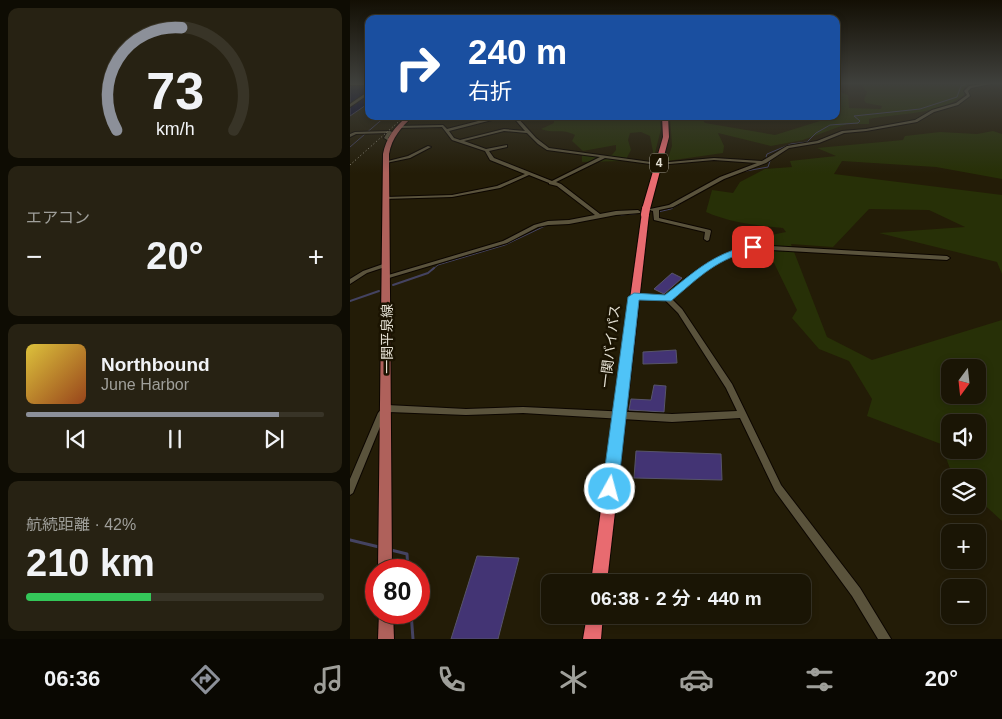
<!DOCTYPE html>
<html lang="ja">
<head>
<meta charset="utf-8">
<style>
  :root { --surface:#1a1505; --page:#272213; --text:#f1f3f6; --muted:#9f9f9a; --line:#383427; --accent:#8c9099 }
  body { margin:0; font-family:Arial,"Noto Sans JP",sans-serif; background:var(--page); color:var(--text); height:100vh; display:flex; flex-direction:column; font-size:19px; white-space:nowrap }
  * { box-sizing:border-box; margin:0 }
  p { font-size:16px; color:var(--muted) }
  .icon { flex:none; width:28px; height:28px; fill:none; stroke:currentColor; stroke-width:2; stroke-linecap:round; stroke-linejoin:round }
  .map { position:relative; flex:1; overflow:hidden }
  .panel { display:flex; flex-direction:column; gap:8px; padding:8px; background:#0e0c03; width:350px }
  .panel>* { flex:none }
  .hud { position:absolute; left:15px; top:15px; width:475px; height:105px; border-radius:10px; box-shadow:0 2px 8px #0003,0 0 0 1px var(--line); background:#1a4fa0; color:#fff; overflow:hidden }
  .needle { width:32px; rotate:195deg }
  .controls { position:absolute; left:591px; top:359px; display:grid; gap:10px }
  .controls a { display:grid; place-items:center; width:45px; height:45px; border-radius:10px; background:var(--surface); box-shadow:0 2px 8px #0003,0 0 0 1px var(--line); font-size:25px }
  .speed { position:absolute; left:15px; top:559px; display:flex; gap:10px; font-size:25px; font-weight:700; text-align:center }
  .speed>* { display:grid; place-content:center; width:65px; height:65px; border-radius:50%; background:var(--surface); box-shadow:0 2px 8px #0003,0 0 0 1px var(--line); line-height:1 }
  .speed .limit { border:8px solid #d22; background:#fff; color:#111 }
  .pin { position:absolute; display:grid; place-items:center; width:42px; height:42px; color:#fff; margin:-21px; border-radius:10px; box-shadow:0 2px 8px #0006 }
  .me { position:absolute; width:55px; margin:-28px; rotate:7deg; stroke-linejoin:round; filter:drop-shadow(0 0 4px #0008) }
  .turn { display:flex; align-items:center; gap:18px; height:105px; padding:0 20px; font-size:22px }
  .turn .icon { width:65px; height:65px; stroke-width:2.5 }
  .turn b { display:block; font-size:35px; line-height:42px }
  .big { font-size:38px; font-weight:600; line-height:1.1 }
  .panel .card { flex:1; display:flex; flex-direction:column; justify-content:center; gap:8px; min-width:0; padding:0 18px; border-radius:10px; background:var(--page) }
  .panel .dial { align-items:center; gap:0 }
  .dial svg { height:130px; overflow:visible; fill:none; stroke:var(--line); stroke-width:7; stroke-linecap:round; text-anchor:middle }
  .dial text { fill:var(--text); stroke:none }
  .song { display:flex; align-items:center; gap:15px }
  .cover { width:60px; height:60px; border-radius:8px; background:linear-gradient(135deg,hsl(50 70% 55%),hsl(20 70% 35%)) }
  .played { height:5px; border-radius:2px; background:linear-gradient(90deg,var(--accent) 85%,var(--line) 85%) }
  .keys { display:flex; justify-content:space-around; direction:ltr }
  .heat { display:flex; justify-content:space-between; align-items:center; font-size:28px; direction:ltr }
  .charge { height:8px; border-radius:4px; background:linear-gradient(90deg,#34c759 42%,var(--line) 0) }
  .trip { position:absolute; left:191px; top:574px; width:270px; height:50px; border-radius:10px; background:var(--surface); box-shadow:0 2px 8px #0003,0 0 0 1px var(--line); font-weight:600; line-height:50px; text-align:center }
  .tabs { display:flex; height:80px; justify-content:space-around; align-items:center; background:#0a0802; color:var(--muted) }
  .tabs .icon { width:35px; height:35px }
  .tabs .current { color:var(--accent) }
  .tabs b { font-size:22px; color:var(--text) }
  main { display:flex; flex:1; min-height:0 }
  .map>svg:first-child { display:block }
</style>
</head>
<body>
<main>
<section class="panel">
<div class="card dial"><svg viewBox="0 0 100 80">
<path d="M14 69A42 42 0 1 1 86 69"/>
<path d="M14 69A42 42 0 0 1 54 6" stroke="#8c9099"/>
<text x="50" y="56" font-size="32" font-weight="700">73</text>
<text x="50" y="72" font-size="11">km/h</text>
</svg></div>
<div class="card"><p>エアコン</p>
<div class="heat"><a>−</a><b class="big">20°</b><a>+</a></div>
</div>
<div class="card">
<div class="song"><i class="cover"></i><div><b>Northbound</b><p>June Harbor</p></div></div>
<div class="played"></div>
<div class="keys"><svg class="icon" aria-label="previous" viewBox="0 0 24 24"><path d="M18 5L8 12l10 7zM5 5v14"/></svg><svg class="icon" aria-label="pause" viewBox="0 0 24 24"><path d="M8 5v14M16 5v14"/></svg><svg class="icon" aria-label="next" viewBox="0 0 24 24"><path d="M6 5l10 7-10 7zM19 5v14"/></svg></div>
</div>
<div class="card"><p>航続距離 · 42%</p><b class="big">210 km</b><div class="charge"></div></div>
</section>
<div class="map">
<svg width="652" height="639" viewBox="0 0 652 639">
  <rect width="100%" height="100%" fill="#231c07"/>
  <!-- green -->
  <g fill="#273007" fill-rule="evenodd">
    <path d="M510,83L623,84L614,88V95C588,115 550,113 519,119V124H497L453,140L421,146L368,133L374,146L373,153L317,161L322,146L320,116H349L355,123L425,135L486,116V90L498,95L499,108L531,109L532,106L516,103L514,100L517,92Z"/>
    <path d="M183,116H309L311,129L304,157L300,136L291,132L280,133L278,140L281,150L275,161L232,162V155H262L266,150V145L233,151L222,141L225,135C211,128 205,134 191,129L204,123V119L181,118Z"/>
    <path d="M643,131L652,134V179L586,167L492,161L484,174L652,195V274L647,262L529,233L615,227L579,210L519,209L483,247L441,244L477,337L522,360L652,320V521L628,499V478L603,477L591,444L517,416L522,399L499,361L469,349L442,318L447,310L424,263L396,261L401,239L436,232L433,228C406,225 381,223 356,212L362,190L383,193L390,182L415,169L442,167L440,161L486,156L467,148L553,140L555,136L590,132L627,134ZM600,368H628V395H600ZM600,422H628V450H600Z"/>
  </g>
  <!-- water -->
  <polygon fill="#000030" stroke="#444361" points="0,83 19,83 19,103 0,116"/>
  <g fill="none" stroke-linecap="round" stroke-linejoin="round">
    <!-- stream-far2 -->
    <g stroke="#444361" stroke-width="1">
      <polyline points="620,83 626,83"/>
      <polyline points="0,147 36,116"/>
      <polyline points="396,171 418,167 420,161 416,157 417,154 441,144 457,142 466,133 480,125 508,123 510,121 504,116 570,109 607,97 611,86 619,83"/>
      <polyline points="308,212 321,209 344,195"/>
      <polyline points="271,215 293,213"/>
      <polyline points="82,270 88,265 155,245 195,226"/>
    </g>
    <!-- stream-far1 -->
    <g stroke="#444361" stroke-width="2">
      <polyline points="43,285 78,273 84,268"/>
      <polyline points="0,301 29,291"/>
    </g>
    <!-- stream -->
    <g stroke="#444361" stroke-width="3">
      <polyline points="0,540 29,547"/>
      <polyline points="41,550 57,554 58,570"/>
      <polyline points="61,612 63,639"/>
    </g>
  </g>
  <!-- building -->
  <g fill="#433474" stroke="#57546a">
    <polygon points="322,273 332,278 314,294 304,289"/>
    <polygon points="326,350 327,363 293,364 293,352"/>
    <polygon points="304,385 316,386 314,412 279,410 281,399 301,400"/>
    <polygon points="286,451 371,454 372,480 284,478"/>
    <polygon points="127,556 169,558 148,639 101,639"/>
  </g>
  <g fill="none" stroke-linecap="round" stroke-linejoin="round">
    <!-- minor casing -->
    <g stroke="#0c0600" stroke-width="2">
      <g id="minor">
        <rect x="0" y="83" width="19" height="2"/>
        <path d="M639,83H646L621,88L618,91L620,96L608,105L584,112L567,122L516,131L494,133L469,143L439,148L416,163L374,179L323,207L309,210V218L360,230L361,231L359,240L357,241L354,239L355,232L304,220L303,211L299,210L300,209L319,205L370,177L407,163L364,160L308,165L255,158L206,182L211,184L250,214L266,211L288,210L291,212L290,213L266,215L219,224L198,225L188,227L157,243L39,278H35L34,277L35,276L153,241L184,225L198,221L219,220L245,215L207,186L199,184V183L179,175L150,188L102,197L34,199V198L36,197L102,195L147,186L175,174L140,160L135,151L102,140L92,127L48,128H47V126L93,125L97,129L140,118L141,116H145L142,120L99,131L104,138L110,140L154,129L175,131L162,116H166L186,138L199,148L308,163L364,158L412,161L437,146L467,141L492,131L516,129L565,120L582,110L606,103L617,95L614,91L619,86ZM154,131L177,133L188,144L197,150L250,157L202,181L144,158L139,151L157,147V145L136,149L114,141Z"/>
        <polygon points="19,91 19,94 0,107 0,104"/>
        <polygon points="18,103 19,103 19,106 17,105"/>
        <polygon points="40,131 42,132 38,138 41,140 39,141 34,138 37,133 6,134 0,137 0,134 5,132"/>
        <polygon points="78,146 81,147 60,158 36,163 34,162 58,156"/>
        <path d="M403,245L597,256L600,258L597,260L403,249C370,256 345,276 321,298L332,309L382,384L431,485L510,588L541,639H528L502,596L425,491L390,418L322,422L173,413L116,415L39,412L34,417L3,493L0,495V479L28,413L34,406L37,405L116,409L173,407L322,414L387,411L376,388L328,313L315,300L284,299L281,297L284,295L315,296C343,271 366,254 403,245Z"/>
        <polygon points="36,263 39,265 38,266 17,273 0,284 0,279 13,271"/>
      </g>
    </g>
    <!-- major casing -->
    <g stroke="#0c0600" stroke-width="2">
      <g id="major">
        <path d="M58,116H63C51,128 42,137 39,154L42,570H28L33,154C36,138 45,126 58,116Z"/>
        <polygon points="29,612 43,612 44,639 28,639"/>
      </g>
    </g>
    <!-- highway casing -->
    <g stroke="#0c0600" stroke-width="2">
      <g id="highway">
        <polygon points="312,116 318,116 319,137 300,209 296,211 292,209 313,137"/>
        <polygon points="292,212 295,212 299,214 257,582 241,582"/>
        <polygon points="237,615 253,615 251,639 233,639"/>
      </g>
    </g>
    <!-- minor -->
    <use href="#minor" fill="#5a533c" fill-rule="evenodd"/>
    <!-- major -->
    <use href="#major" fill="#af615b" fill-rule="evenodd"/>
    <!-- highway -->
    <use href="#highway" fill="#e86b70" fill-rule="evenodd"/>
    <!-- rail -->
    <polyline stroke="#a09b8b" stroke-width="1" stroke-dasharray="1 2.5" stroke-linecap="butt" points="0,165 55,116"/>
    <!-- highway-bridge casing -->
    <g stroke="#0c0600" stroke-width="10" stroke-linecap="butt">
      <polyline id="highway-bridge" points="295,214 296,209"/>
    </g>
    <!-- highway-bridge -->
    <use href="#highway-bridge" stroke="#e86b70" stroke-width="8"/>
  </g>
  <!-- sky -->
  <linearGradient id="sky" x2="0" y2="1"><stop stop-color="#130f04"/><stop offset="0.48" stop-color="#3f403c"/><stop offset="1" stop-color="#3f403c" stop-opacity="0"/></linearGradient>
  <rect width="652" height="173" fill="url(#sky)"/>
  <!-- route -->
  <path fill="#4fc3f7" stroke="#337fa1" d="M403,244L408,247L407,249C366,259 352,275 321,301L289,300L268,489L266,494L260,497L254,494L252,489L278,297L284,293L315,295C348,269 361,255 403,244Z"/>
  <g text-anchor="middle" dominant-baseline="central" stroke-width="5" stroke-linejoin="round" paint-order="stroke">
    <!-- shield labels -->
    <rect fill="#1a1301" stroke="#a7a294" stroke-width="1" x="300" y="153.5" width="18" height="19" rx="4"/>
    <g font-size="12" font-weight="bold" fill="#e4e0d3">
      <text x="309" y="163">4</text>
    </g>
    <!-- street labels -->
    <g font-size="14" fill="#e4e0d3" stroke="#1a1301">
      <text transform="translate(37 339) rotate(-90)">一関平泉線</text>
      <text transform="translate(260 346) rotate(-83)">一関バイパス</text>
    </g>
  </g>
</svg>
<div class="controls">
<a><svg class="needle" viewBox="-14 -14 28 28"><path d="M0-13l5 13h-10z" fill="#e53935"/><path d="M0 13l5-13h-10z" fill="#9f9f9a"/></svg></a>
<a><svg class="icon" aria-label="sound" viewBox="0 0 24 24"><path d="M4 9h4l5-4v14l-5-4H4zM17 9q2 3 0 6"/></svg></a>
<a><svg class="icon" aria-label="layers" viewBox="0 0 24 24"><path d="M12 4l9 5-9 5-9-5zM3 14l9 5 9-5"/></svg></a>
<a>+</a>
<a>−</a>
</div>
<div class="speed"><div class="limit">80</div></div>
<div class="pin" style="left:403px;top:247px;background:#d93025"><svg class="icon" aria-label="arrive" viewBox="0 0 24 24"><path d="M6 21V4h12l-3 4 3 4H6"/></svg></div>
<svg class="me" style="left:260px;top:489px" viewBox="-20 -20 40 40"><circle r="17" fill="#4fc3f7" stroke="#fff" stroke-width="3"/><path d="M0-11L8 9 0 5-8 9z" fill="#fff"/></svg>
<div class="trip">06:38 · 2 分 · 440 m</div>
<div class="hud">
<div class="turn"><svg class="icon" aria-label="right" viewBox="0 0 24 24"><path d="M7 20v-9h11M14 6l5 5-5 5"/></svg><div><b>240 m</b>右折</div></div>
</div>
</div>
</main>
<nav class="tabs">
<b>06:36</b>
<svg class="icon current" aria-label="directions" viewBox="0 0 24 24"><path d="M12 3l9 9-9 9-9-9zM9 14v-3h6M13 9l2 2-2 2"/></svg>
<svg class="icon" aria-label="music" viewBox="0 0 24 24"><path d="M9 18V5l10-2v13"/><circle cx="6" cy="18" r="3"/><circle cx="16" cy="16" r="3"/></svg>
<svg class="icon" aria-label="phone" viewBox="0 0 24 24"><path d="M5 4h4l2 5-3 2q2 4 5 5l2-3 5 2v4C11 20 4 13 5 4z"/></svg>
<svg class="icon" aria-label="climate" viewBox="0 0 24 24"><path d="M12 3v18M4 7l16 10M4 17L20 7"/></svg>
<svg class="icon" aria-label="car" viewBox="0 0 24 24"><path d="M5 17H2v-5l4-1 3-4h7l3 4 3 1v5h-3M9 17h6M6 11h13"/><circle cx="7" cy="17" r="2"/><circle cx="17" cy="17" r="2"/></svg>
<svg class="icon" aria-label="filters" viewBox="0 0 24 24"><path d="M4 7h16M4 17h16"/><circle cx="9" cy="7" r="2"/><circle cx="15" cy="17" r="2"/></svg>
<b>20°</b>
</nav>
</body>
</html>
